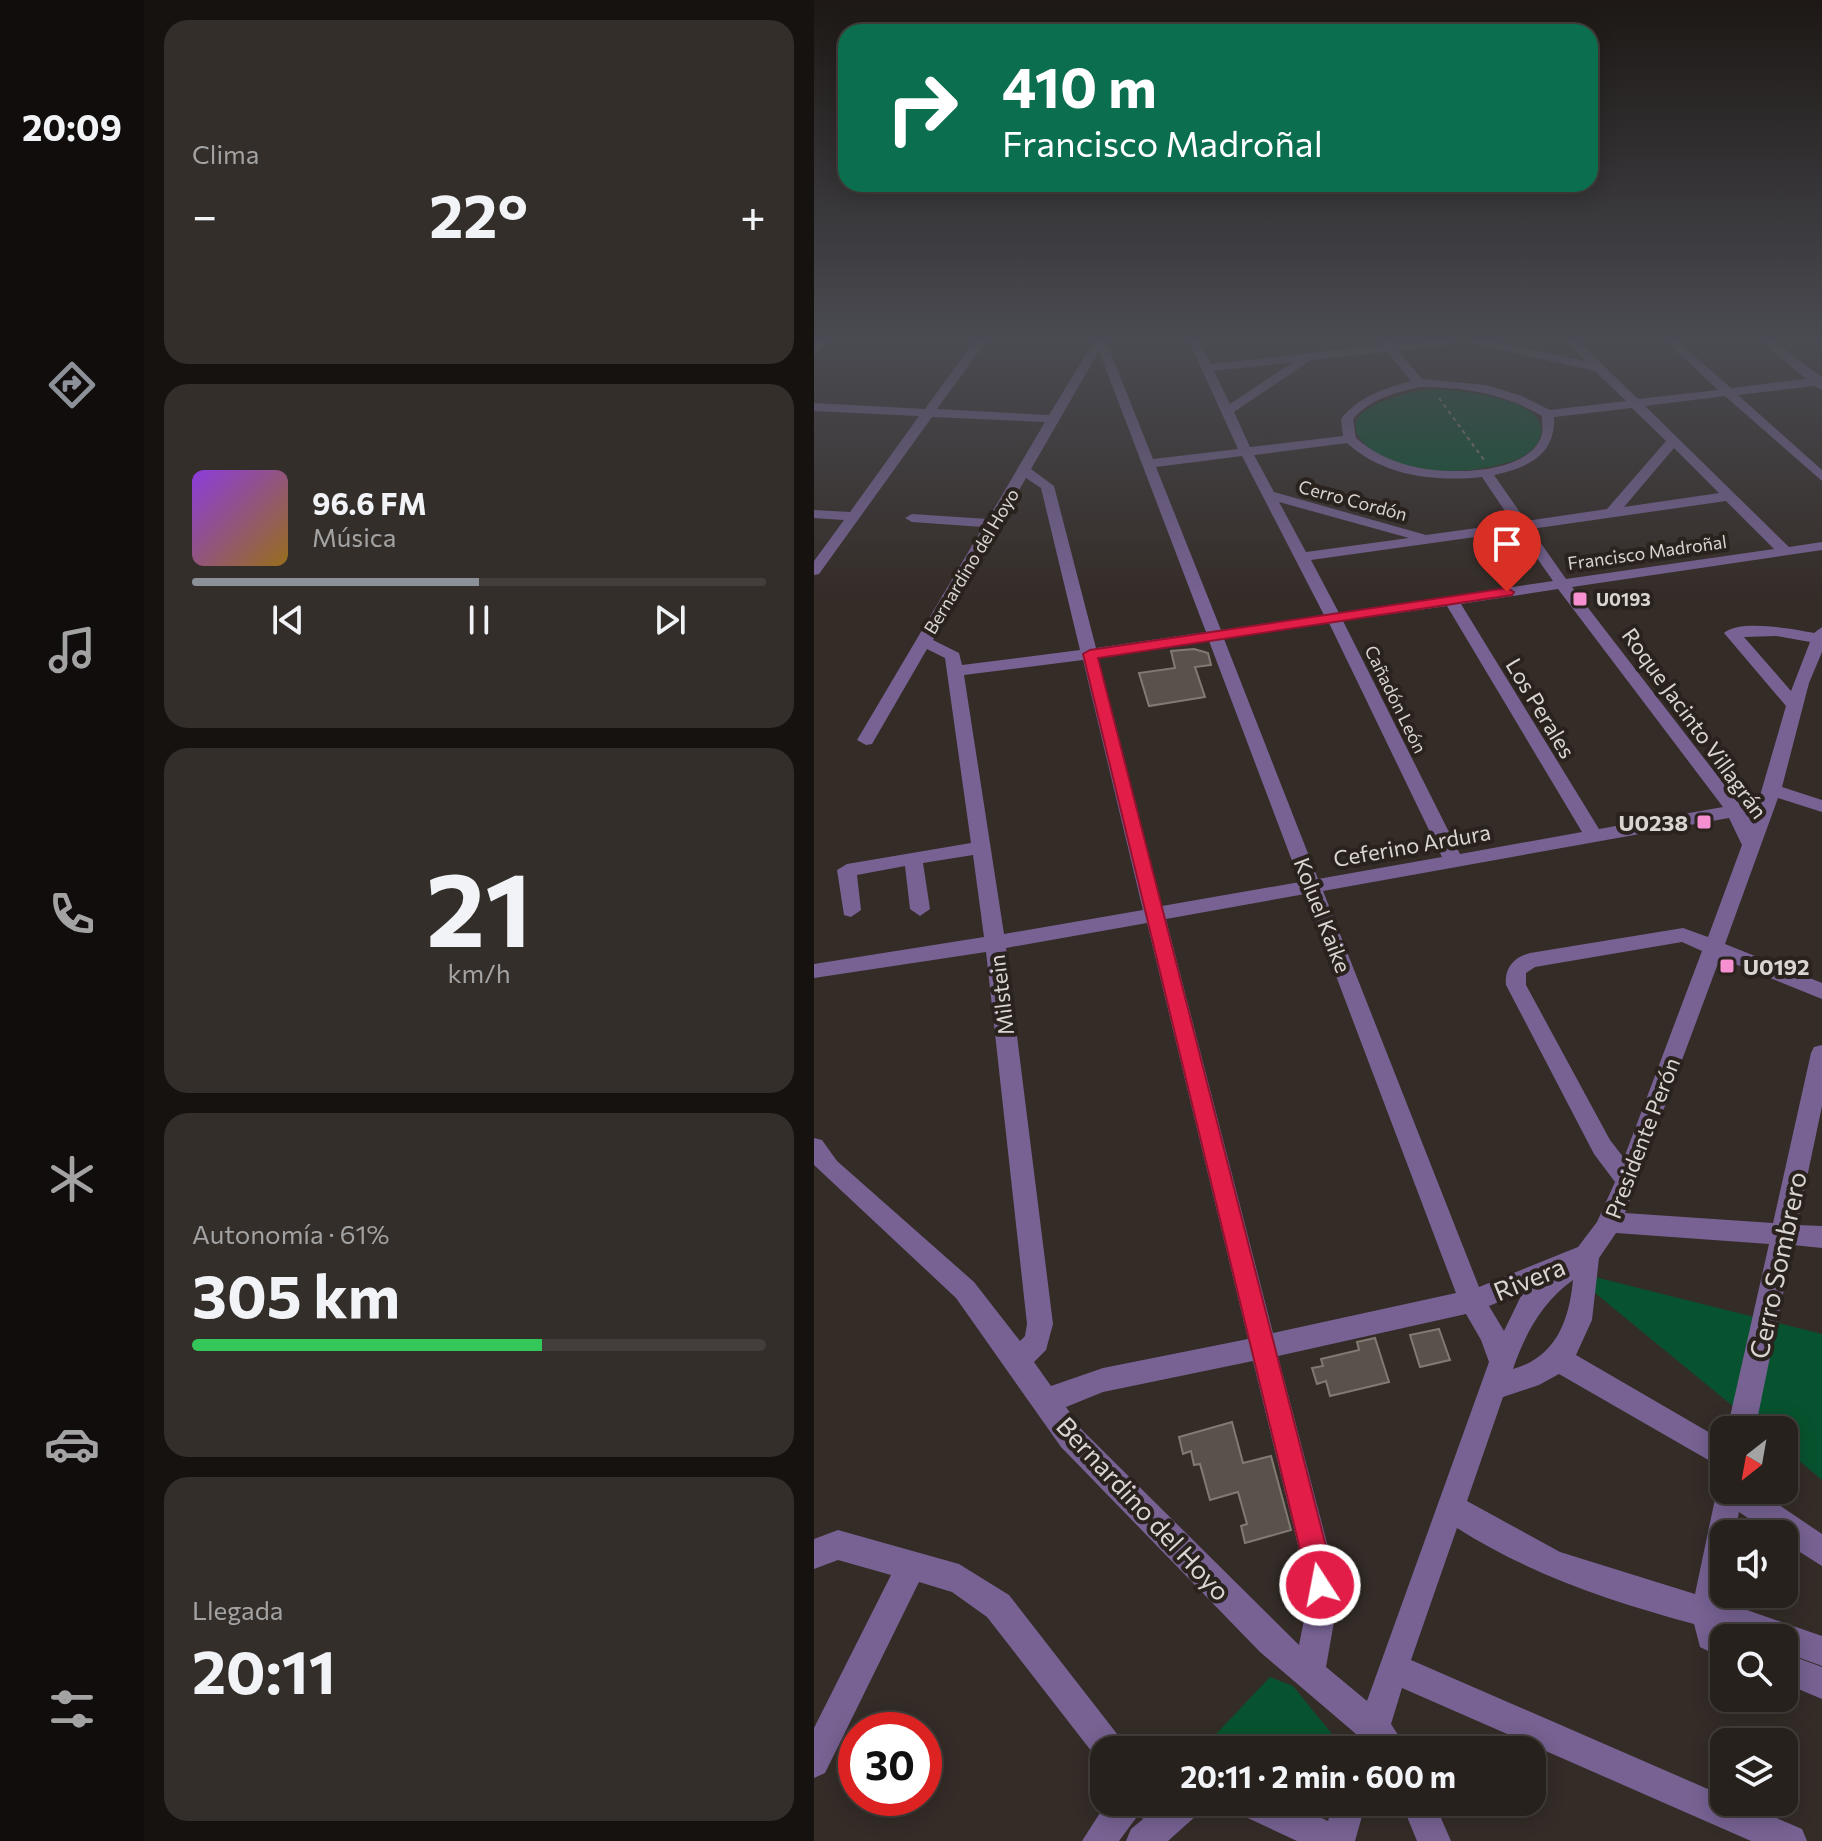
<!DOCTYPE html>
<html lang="es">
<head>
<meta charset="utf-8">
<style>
  :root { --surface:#27211d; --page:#332e2a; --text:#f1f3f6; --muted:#a4a3a4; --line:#433e3b; --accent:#8c9099 }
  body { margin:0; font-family:Commissioner,sans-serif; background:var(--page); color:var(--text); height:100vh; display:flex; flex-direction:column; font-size:30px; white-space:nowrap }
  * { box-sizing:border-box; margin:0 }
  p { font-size:26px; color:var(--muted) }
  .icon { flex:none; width:44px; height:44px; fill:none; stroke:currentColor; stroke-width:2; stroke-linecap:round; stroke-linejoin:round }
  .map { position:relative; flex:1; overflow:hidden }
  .side { display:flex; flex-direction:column; gap:20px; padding:20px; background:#151210; width:670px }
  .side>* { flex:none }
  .guide { position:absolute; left:24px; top:24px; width:760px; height:168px; border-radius:24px; box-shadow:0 4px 20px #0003,0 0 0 2px var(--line); background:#0b6e4f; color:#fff; overflow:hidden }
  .needle { width:52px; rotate:211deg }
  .tools { position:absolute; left:896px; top:1416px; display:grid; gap:16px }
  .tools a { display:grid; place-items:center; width:88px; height:88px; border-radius:16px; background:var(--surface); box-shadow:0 4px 20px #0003,0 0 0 2px var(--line); font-size:40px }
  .speed { position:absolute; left:24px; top:1712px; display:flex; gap:16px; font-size:40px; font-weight:700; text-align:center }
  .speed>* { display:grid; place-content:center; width:104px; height:104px; border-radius:50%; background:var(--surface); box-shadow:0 4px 20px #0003,0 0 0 2px var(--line); line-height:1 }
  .speed .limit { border:12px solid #d22; background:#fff; color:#111 }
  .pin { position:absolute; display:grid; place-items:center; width:68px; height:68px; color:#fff; margin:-82px -34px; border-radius:50% 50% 50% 0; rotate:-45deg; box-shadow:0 0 8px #0007 }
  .pin .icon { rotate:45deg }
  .me { position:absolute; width:88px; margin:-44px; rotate:349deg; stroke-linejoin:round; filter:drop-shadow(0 0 6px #0008) }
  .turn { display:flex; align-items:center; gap:28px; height:168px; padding:0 32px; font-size:36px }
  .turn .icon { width:104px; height:104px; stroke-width:2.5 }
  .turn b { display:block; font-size:56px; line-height:68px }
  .big { font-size:60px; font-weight:700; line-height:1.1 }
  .side .widget { flex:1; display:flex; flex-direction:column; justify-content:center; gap:12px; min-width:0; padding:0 28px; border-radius:24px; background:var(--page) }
  .side .dial { align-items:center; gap:0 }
  .dial b { font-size:104px; line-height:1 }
  .song { display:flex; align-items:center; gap:24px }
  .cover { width:96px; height:96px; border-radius:12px; background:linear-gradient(135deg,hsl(270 70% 55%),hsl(40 70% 35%)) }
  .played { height:8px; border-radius:4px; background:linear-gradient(90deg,var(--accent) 50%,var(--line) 50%) }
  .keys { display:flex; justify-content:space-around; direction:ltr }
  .heat { display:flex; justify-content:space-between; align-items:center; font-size:44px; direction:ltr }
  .charge { height:12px; border-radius:6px; background:linear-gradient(90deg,#34c759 61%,var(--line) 0) }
  .trip { position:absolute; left:276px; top:1736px; width:456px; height:80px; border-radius:24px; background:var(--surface); box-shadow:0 4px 20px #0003,0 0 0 2px var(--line); font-weight:700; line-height:80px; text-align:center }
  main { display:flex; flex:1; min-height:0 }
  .dock { display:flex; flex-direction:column; width:144px; justify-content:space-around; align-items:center; background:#100d0c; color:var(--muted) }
  .dock .icon { width:56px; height:56px }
  .dock .active { color:var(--accent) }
  .dock b { font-size:36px; color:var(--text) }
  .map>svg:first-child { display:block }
</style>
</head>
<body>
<main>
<nav class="dock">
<b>20:09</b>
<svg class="icon active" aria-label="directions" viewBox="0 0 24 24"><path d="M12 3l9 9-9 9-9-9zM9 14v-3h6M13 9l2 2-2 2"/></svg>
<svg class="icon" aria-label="music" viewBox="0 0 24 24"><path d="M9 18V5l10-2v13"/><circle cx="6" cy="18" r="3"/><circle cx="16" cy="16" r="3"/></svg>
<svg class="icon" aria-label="phone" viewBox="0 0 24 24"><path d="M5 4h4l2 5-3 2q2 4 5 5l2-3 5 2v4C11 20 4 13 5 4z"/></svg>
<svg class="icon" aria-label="climate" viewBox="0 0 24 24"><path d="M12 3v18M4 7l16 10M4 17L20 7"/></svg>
<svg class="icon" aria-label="car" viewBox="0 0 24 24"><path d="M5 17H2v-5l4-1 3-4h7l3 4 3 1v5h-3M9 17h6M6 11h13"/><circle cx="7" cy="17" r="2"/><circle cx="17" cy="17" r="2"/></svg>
<svg class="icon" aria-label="filters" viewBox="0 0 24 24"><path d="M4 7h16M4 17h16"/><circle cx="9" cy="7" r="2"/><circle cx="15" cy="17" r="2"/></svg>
</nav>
<section class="side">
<div class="widget"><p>Clima</p>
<div class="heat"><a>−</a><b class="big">22°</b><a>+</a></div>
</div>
<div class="widget">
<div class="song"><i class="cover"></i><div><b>96.6 FM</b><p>Música</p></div></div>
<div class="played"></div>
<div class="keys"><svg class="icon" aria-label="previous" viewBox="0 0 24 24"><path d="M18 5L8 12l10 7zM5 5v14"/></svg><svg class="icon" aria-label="pause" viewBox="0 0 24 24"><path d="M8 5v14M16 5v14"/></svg><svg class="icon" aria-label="next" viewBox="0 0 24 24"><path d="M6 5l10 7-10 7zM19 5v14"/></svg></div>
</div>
<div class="widget dial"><b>21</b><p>km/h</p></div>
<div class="widget"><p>Autonomía · 61%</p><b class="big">305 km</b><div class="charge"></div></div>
<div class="widget"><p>Llegada</p><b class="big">20:11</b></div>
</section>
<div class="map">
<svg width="1008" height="1841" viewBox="0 0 1008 1841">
  <rect width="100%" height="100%" fill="#342c27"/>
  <!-- green -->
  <g fill="#08532f">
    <path d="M618,389C640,390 747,398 724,442C718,454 701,461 688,464C649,475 592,475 557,449C507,411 593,392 618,389Z"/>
    <polygon points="753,1270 1008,1334 1008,1480 970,1448 970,1430 948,1430"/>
    <polygon points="456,1677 479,1686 526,1744 526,1750 387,1750"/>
  </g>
  <!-- building -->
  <g fill="#59524a" stroke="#817a72" stroke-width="2">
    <polygon points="380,649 394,653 397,665 381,667 391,697 335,706 325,673 361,668 357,651"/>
    <polygon points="625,1329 636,1360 606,1367 596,1335"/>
    <polygon points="561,1338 575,1382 516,1396 512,1381 503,1384 498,1368 509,1366 507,1359 545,1350 543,1342"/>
    <polygon points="418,1422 429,1463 457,1456 477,1530 431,1543 427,1526 433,1524 424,1492 396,1500 386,1464 380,1465 377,1451 369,1454 365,1437"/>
  </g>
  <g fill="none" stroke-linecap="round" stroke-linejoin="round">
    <!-- path -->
    <polyline stroke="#8b8480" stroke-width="2" stroke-dasharray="4 4" stroke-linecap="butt" points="625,398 670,460"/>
    <!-- minor -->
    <g fill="#776293" fill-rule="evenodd">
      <polygon points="4,341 16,341 0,355 0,344"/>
      <path d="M160,341H172L123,409L235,415L280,341H292L339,459L424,449L375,341H385L397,364L567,345L565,341H576L579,344L644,341L639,344L584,351L608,379L672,385L708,396L736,410L812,401L781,371L660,344L655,341H674L772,361L752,341H764L824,399L904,390L852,341H863L917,388L992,379L947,341H959L1008,377V390L1000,386L924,395L1008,470V481L911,396L831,406L975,547L1008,542V550L758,587L926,805L943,806L972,706L910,633C927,619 978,629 1000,633L1008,627V652L995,683L968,787L1008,800V812L964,798L911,944L1008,983V999L906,958L811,1213L959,1223L997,1053L1000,1047L1008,1045V1106L983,1225L1008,1226V1248L979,1245L941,1430H913L955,1244L802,1233L785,1258L778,1320L762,1355L910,1441V1469L745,1374L725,1385L689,1397L653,1501L746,1552L881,1594L905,1480L910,1478V1490H943L1008,1534V1566L970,1542V1534H958L925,1512L921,1534H910V1602L1008,1636V1666L970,1652V1638H910V1659L886,1647L880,1624C796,1601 717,1575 643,1528L597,1660L910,1796V1802H925L988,1829L993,1841H937L588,1688L577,1724L594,1750H537L542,1734L446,1652L247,1447L142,1298L0,1165V1138L8,1140L23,1161L160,1282L206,1341L211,1336L213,1324L172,952L0,978V964L170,937L159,855L109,863L116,909L106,916L96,909L91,866L43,875L47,910L37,917L30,915L23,870L33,864L157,843L131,658L113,649L58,744L52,745L43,740L169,527L98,522L91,518L98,514L174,519L231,422L118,417L5,574L0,575V561L30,520L0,518V510L36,512L105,416L0,411V403L111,409ZM285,351L392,632L282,648L240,486L217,469ZM573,352L597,381C570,389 545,396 527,419L529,436L436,447L420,412L497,360ZM479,362L416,404L400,371ZM605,387C650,387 689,393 728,416C728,421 729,429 728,434C717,476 629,475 597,466C577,461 558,452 542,438L539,419C556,399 581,393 605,387ZM818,408L852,441L793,509L712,521L680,475C713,468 742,455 740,417ZM533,443C569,476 621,482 668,477L699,523L612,535L460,492L440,455ZM860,448L905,493L810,507ZM428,456L510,615L407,630L342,467ZM212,478L227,488L266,650L148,665L145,653L119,640ZM912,501L960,549L752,579L717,529ZM465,502L595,538L492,552ZM704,531L739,581L525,613L497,560ZM744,589L909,807L785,829L647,604ZM633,606L768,832L646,854L529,621ZM515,623L628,857L504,879L410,639ZM962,636L996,642L977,691L930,637ZM395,641L486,882L348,906L284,658ZM269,660L329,910L190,934L150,675ZM915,818L928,845L894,937L869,928L716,953C700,957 690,968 692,985L780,1154L801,1182L783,1222L764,1247L665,1287L509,891ZM491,894L642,1293L459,1333L352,919ZM333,923L434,1339L289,1368L237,1386L220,1362L232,1350L239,1324L192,948ZM868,942L888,951L810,1158L796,1140L712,985V973L721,967ZM759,1280C755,1321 742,1357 699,1369C711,1334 728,1302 759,1280ZM711,1291L707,1296L690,1331L675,1306ZM652,1314L667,1340L675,1362L553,1701L512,1667L523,1605L519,1566L464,1356ZM439,1361L489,1566L493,1605L485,1645L267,1429L252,1407L289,1392Z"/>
      <polygon points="24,1530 145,1564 195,1595 307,1739 312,1750 290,1750 290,1764 285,1761 173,1617 138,1592 105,1582 11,1773 0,1778 0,1728 77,1575 24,1560 0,1569 0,1539"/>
      <polygon points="970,1653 1008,1667 1008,1699 970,1683"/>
      <polygon points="293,1802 388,1802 384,1814 354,1841 312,1841 317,1829 329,1819 325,1814 305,1841 268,1841"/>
      <polygon points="421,1802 473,1802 514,1821 520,1802 552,1802 541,1841 483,1841 425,1814"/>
      <polygon points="587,1802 620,1802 637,1841 603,1841"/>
    </g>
  </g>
  <!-- sky -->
  <linearGradient id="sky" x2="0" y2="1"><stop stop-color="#1d1815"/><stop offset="0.57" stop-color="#4a4b52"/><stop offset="1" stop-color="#4a4b52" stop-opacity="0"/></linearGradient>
  <rect width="1008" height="598" fill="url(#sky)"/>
  <!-- route -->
  <polygon fill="#e11d48" stroke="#92132f" stroke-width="2" points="693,588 700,592 698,595 284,658 517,1566 520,1585 516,1595 506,1599 496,1595 490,1566 269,654 276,650"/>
  <!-- markers -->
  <g fill="#f690d0" stroke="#2a221d" stroke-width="3">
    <rect x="758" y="591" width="16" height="16" rx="4"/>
    <rect x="882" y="814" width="16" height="16" rx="4"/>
    <rect x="905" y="958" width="16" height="16" rx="4"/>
  </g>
  <g text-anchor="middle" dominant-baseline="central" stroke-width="8" stroke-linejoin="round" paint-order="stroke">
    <!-- far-street labels -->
    <g font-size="18" fill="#dbd5d2" stroke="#2a221d">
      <text transform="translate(539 500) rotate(15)">Cerro Cordón</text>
      <text transform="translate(833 552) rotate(-8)">Francisco Madroñal</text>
      <text transform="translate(157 561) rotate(-59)">Bernardino del Hoyo</text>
      <text transform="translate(582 699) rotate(64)">Cañadón León</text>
    </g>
    <!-- far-poi labels -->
    <g font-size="18" font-weight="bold" fill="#dbd5d2" stroke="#2a221d" text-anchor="start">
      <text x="782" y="599">U0193</text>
    </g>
    <!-- street labels -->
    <g font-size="22" fill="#dbd5d2" stroke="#2a221d">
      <text transform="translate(727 708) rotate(59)">Los Perales</text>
      <text transform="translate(881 723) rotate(54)">Roque Jacinto Villagrán</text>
      <text transform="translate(598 845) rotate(-10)">Ceferino Ardura</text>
      <text transform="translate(509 915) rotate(69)">Koluel Kaike</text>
      <text transform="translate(187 995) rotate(-97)">Milstein</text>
      <text transform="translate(828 1138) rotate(-69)">Presidente Perón</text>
    </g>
    <!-- poi labels -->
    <g font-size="22" font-weight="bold" fill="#dbd5d2" stroke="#2a221d" text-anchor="end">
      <text x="874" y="822">U0238</text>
      <text x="929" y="966" text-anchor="start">U0192</text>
    </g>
    <!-- near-street labels -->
    <g font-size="26" fill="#dbd5d2" stroke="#2a221d">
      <text transform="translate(963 1265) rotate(-78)">Cerro Sombrero</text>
      <text transform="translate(715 1278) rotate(-22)">Rivera</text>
      <text transform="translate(330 1508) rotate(47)">Bernardino del Hoyo</text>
    </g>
  </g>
</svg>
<div class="tools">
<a><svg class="needle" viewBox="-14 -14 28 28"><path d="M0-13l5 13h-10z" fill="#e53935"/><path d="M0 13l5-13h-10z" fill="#a4a3a4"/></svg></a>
<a><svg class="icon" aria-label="sound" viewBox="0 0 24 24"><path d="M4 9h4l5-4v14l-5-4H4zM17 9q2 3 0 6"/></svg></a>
<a><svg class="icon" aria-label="search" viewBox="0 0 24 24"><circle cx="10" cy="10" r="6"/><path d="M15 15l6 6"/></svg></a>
<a><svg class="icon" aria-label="layers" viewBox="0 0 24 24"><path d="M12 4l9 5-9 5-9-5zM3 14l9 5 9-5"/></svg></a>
</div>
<div class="speed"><div class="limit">30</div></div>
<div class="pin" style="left:693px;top:592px;background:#d93025"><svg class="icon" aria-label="arrive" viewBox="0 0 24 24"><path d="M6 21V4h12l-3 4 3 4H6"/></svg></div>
<svg class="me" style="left:506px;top:1585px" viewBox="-20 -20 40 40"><circle r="17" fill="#e11d48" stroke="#fff" stroke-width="3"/><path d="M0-11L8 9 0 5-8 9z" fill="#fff"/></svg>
<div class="trip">20:11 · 2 min · 600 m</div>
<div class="guide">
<div class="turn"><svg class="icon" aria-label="right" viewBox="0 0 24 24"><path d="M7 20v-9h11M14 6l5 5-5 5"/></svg><div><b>410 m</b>Francisco Madroñal</div></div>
</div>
</div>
</main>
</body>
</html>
